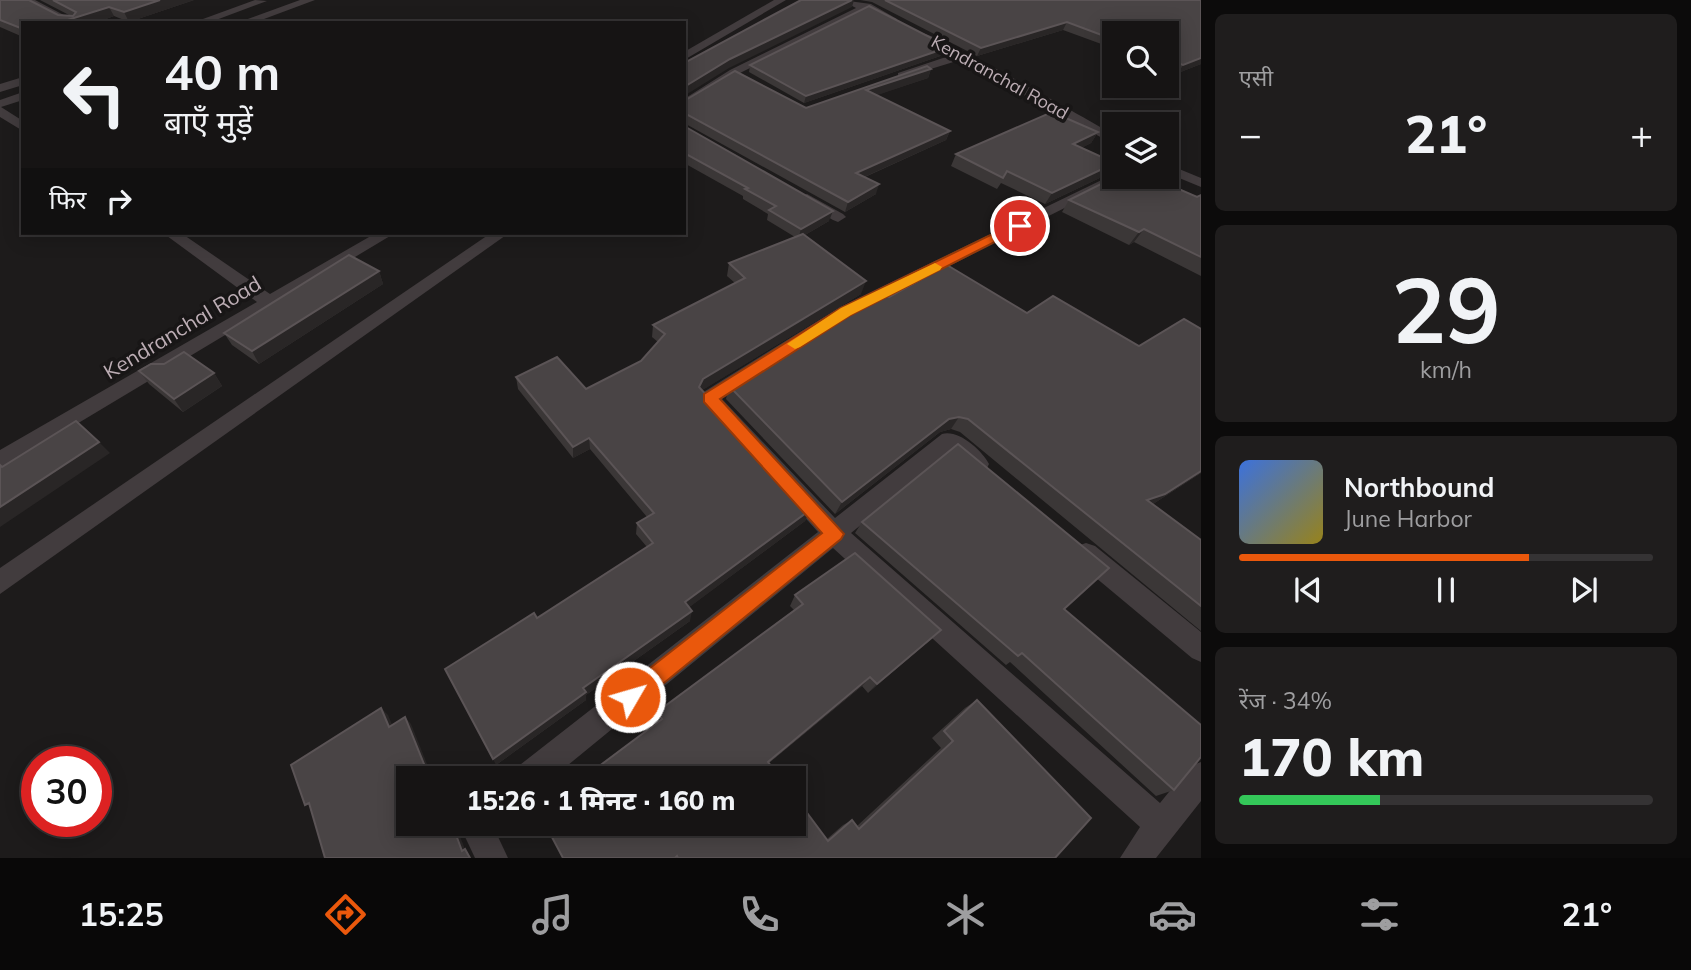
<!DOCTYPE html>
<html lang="hi">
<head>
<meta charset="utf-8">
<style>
  :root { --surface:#161414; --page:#1f1d1d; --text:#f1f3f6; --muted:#9e9ea0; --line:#353334; --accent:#ea580c }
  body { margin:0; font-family:Mulish,"Noto Sans Devanagari",sans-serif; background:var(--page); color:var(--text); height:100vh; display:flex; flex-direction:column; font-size:26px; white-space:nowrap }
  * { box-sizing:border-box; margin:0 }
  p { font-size:23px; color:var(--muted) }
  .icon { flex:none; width:38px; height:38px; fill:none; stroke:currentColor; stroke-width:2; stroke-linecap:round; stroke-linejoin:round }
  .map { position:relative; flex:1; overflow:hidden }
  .sheet { display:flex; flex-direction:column; gap:14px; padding:14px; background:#0c0b0b; width:490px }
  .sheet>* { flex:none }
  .hud { position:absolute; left:21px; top:21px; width:665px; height:214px; border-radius:0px; box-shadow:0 4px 18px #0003,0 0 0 2px var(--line); background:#161414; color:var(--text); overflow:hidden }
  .buttons { position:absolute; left:1102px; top:21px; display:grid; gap:14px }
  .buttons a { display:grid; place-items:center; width:77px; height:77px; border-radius:0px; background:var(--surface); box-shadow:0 4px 18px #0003,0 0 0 2px var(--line); font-size:35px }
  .speed { position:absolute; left:21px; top:746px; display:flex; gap:14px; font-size:35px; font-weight:700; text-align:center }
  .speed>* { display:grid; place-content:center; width:91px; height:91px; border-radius:50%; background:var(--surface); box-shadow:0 4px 18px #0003,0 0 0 2px var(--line); line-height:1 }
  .speed .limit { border:10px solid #d22; background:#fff; color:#111 }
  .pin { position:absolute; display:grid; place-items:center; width:60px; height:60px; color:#fff; margin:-30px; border:4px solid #fff; border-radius:50%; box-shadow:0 2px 7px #0007 }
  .me { position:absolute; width:77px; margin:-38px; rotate:52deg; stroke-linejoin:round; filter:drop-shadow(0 0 5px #0008) }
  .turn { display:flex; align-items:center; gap:24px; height:147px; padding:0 28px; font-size:32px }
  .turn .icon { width:91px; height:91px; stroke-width:2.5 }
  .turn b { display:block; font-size:49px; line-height:60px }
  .then { display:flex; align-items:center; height:66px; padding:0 28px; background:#0003; gap:14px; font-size:26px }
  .big { font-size:52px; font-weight:800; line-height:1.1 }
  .sheet .tile { flex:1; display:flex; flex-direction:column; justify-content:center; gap:10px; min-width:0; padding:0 24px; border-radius:10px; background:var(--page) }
  .sheet .dial { align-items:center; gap:0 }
  .dial b { font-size:91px; line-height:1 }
  .song { display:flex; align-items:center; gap:21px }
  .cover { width:84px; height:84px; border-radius:10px; background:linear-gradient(135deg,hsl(220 70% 55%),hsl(50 70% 35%)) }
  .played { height:7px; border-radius:4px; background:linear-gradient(90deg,var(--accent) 70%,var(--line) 70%) }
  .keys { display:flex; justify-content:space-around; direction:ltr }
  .heat { display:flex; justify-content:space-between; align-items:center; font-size:38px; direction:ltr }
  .charge { height:10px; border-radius:5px; background:linear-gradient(90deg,#34c759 34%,var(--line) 0) }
  .trip { position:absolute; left:396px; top:766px; width:410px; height:70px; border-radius:0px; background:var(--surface); box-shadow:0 4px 18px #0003,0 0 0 2px var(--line); font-weight:800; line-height:70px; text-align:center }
  .dock { display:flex; height:112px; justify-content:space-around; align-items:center; background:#090808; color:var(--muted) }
  .dock .icon { width:49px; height:49px }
  .dock .selected { color:var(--accent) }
  .dock b { font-size:32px; color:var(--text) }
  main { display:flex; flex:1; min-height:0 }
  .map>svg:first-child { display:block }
</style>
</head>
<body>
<main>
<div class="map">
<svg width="1201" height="858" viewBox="0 0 1201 858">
  <rect width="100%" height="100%" fill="#1d1b1b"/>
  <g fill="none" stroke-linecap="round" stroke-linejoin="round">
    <!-- street -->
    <g fill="#423c3e" fill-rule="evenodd">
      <polygon points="22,0 35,0 79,23 65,23"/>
      <polygon points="255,0 267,1 208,23 192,23"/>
      <polygon points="300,0 315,0 253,23 237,23"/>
      <polygon points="774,0 786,0 684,60 684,52"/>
      <polygon points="841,0 871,4 897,19 892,22 864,11 738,74 684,109 684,99 730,70 856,8"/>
      <path d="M920,33C934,31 1089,121 1115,135V145L960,60L898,79V73L952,55L920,37Z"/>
      <polygon points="23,77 23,85 0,92 0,84"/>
      <polygon points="23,92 23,100 1,107 23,121 23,131 0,117 0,100"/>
      <polygon points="1167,164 1201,178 1201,187 1167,173"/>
      <path d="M1114,174L1115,177H1126L852,315L722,399L835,518L942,434C958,429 982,450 989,464L986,470C970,475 961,462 950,452L851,533L1160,803L1190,766L1201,762V801L1156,858H1120L1140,827L833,548L551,779H512L516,768L818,532L702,403L699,398L702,393L840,307Z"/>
      <polygon points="807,194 843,214 846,217 838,222 833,220 802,202 802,196"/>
      <polygon points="163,233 181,233 270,294 376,233 395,233 0,470 0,450 257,302"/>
      <polygon points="491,233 509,233 0,594 0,568"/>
      <polygon points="1086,543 1095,546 1201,632 1201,662 1192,658 1077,562 1074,554 1077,546"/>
      <polygon points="459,824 492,824 508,858 475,858"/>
    </g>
  </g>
  <!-- wall -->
  <g fill="#3b3737">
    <polygon points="0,0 58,15 69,15 40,0 194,0 129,22 114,16 95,23 23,23 23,37 0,27"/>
    <polygon points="860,0 1201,0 1201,64 1178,73 1167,69 1167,33 1115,33 1115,49 1063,30 977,56 872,2"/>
    <polygon points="946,54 804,103 749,72 750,65"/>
    <polygon points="931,69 928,78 876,95 950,131 946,140 865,177 876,194 845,212 684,123 684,101 806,108"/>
    <polygon points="684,126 829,221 805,235 861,294 702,390 810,510 805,521 689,607 690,621 586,695 586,700 496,765 537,618 647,547 636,534 637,523 647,517 590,449 573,458 518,389 516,377 586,389 641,361 658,342 652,337 653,325 735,283 727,276 729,263 795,237 767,220 768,214 743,199 743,196 684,163"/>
    <polygon points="1098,132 1091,143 1081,148 1115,162 1108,174 1045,204 1001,183 997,189 951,166 956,154"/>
    <polygon points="1201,195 1201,276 1134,242 1129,245 1062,212 1069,200 1197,197"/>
    <polygon points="379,271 383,284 259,364 232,345 224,333"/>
    <polygon points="889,297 1027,313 1139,346 1201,329 1201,473 1153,504 1201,540 1201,631 960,432 951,429 940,432 835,514 726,399 729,386"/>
    <polygon points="139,371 214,373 222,386 183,412 149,384"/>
    <polygon points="862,522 1064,609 1174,790 1156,796 1010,662 1006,665 855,533"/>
    <polygon points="795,595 941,630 868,693 862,686 769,763 657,723 655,720 657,712 794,610 790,606"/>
    <polygon points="977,700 1055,858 562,858 827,839 843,825 852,820 857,826 941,748 932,738 965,708"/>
  </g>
  <!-- shaded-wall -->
  <g fill="#292626">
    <polygon points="160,0 194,0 129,22 124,12"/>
    <polygon points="852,0 854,0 852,7 729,68 684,96 684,87 730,59"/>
    <polygon points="109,7 114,16 95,23 58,23"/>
    <polygon points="1067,22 1063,30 977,56 981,48"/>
    <polygon points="949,47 946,54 804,103 806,96"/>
    <polygon points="1201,58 1201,64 1178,73 1183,65"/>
    <polygon points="931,69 928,78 863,100 866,90"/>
    <polygon points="950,131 946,140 853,182 856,173"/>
    <polygon points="1098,132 1091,143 1066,156 1073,144"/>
    <polygon points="1115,163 1108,174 1045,204 1052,193"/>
    <polygon points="879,184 876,194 845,212 848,202"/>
    <polygon points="833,211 829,221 798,239 801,229"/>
    <polygon points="1144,229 1134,242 1129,245 1139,232"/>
    <polygon points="379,271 383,284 259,364 252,351"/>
    <polygon points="866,281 861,294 701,391 699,387 703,379"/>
    <polygon points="214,373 222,386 183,412 174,399"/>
    <polygon points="959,417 951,429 940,432 835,514 842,502 949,419"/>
    <polygon points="589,438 590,449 573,458 573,447"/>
    <polygon points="99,442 110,453 0,527 0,507"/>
    <polygon points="1201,471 1201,473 1150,506 1147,500"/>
    <polygon points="810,510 805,521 683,612 685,602"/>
    <polygon points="692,611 690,621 586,695 586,700 496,765 493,759 583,688"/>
    <polygon points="941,630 930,640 868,693 877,684"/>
    <polygon points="870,677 862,686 762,768 768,762"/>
    <polygon points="381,708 388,715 396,734 389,727"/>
    <polygon points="405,717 411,724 433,779 430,779"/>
    <polygon points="452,824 455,824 467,854 462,851"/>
  </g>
  <!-- building -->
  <g fill="#494445" stroke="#5b5456" stroke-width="2">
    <polygon points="0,0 29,0 58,15 73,16 76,12 53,0 160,0 124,12 109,7 58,23 23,23 23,29 0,20"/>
    <polygon points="801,0 852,0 730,59 684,87 684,63"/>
    <polygon points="885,0 1201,0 1201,58 1183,65 1167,59 1167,33 1115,33 1115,40 1067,22 981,48"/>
    <polygon points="869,6 949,47 806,96 750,65"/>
    <polygon points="927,66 931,69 866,90 950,131 856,173 879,184 848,202 684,113 684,101 735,71 806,108"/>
    <polygon points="1052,112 1098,132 1073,144 1115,163 1052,193 1007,171 1003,178 956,154"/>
    <polygon points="684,126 833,211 801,229 769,210 776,206 745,189 748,188 684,153"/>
    <polygon points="1115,177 1151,177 1197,197 1201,195 1201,257 1144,229 1139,232 1069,200"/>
    <polygon points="803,234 866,281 703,379 699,387 810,510 685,602 692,611 583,688 586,692 493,759 445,669 534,613 537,618 653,543 637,523 654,513 589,438 573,447 516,377 557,357 586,389 641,361 665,334 653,325 745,278 729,263"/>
    <polygon points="349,255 379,271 252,351 224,333"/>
    <polygon points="947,265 1027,313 1053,296 1139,346 1184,319 1201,329 1201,471 1165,494 1147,500 1201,540 1201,606 968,419 959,417 949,419 842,502 729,386 859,304 882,292 889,297"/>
    <polygon points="184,352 214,373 174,399 139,371 151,364 164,364"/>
    <polygon points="76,421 99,442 0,507 0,465 2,467"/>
    <polygon points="958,444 1109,568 1064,609 1201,725 1201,757 1174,790 1022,653 1018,656 862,522"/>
    <polygon points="855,553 941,630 877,684 870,677 768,762 781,779 582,779 662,719 657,712 803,604 795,595"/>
    <polygon points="977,700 1091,818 1055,858 678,858 677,856 675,858 563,858 545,824 793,824 793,794 828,841 852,820 859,829 953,741 944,731"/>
    <polygon points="381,708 389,727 405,717 430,779 408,779 408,824 452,824 462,851 465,849 470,858 325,858 309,803 305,805 291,765"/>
  </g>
  <!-- route -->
  <polygon fill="#ea580c" stroke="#983908" stroke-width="2" points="1015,223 1026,226 851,315 720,399 844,534 841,539 637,705 630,708 622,705 619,697 622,690 822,533 704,402 704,394 841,308"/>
  <!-- slow -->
  <polygon fill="#f59e0b" points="935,263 942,267 940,270 851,315 800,347 795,349 787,344 841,308"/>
  <g text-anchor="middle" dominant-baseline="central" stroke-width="7" stroke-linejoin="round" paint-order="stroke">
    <!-- far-street labels -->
    <g font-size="18" fill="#bcadb4" stroke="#181616">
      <text transform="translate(1000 77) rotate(29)">Kendranchal Road</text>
    </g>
    <!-- street labels -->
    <g font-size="21" fill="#bcadb4" stroke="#181616">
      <text transform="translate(182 327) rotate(-31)">Kendranchal Road</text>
    </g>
  </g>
</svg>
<div class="buttons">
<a><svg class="icon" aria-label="search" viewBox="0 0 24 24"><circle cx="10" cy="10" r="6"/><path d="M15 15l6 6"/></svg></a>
<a><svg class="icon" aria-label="layers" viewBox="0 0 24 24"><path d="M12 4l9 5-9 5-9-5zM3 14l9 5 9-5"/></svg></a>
</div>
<div class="speed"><div class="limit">30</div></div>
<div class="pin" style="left:1020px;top:226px;background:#d93025"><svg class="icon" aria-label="arrive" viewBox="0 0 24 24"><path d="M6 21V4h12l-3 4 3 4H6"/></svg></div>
<svg class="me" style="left:630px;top:697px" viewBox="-20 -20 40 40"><circle r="17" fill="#ea580c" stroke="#fff" stroke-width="3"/><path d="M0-11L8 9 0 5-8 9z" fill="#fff"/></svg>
<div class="trip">15:26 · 1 मिनट · 160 m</div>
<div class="hud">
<div class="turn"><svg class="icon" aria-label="left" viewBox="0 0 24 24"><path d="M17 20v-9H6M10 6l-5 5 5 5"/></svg><div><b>40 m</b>बाएँ मुड़ें</div></div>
<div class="then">फिर<svg class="icon" aria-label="right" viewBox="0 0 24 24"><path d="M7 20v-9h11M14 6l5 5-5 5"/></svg></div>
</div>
</div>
<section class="sheet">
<div class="tile"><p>एसी</p>
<div class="heat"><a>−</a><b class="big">21°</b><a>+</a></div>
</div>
<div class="tile dial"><b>29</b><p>km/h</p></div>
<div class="tile">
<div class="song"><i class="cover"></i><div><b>Northbound</b><p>June Harbor</p></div></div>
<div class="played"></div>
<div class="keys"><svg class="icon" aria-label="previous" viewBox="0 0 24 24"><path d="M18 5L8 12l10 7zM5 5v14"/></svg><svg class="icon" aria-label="pause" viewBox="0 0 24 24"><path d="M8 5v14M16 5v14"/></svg><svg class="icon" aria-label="next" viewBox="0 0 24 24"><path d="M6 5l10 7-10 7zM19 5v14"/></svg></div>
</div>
<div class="tile"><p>रेंज · 34%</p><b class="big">170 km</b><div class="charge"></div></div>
</section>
</main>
<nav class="dock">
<b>15:25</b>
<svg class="icon selected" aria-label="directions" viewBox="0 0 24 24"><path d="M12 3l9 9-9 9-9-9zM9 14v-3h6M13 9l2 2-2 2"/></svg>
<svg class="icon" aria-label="music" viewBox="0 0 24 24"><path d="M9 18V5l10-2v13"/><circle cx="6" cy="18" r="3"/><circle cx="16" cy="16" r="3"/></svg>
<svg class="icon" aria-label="phone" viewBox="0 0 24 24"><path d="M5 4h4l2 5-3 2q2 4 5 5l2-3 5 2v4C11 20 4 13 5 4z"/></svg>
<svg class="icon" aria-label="climate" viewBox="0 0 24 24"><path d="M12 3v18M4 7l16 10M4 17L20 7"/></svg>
<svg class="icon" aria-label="car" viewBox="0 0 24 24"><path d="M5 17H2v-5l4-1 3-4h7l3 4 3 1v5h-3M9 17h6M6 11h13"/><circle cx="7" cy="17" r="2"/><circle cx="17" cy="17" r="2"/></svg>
<svg class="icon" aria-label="filters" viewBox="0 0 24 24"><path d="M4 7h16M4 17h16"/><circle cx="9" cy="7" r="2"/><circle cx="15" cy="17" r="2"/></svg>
<b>21°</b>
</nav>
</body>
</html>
